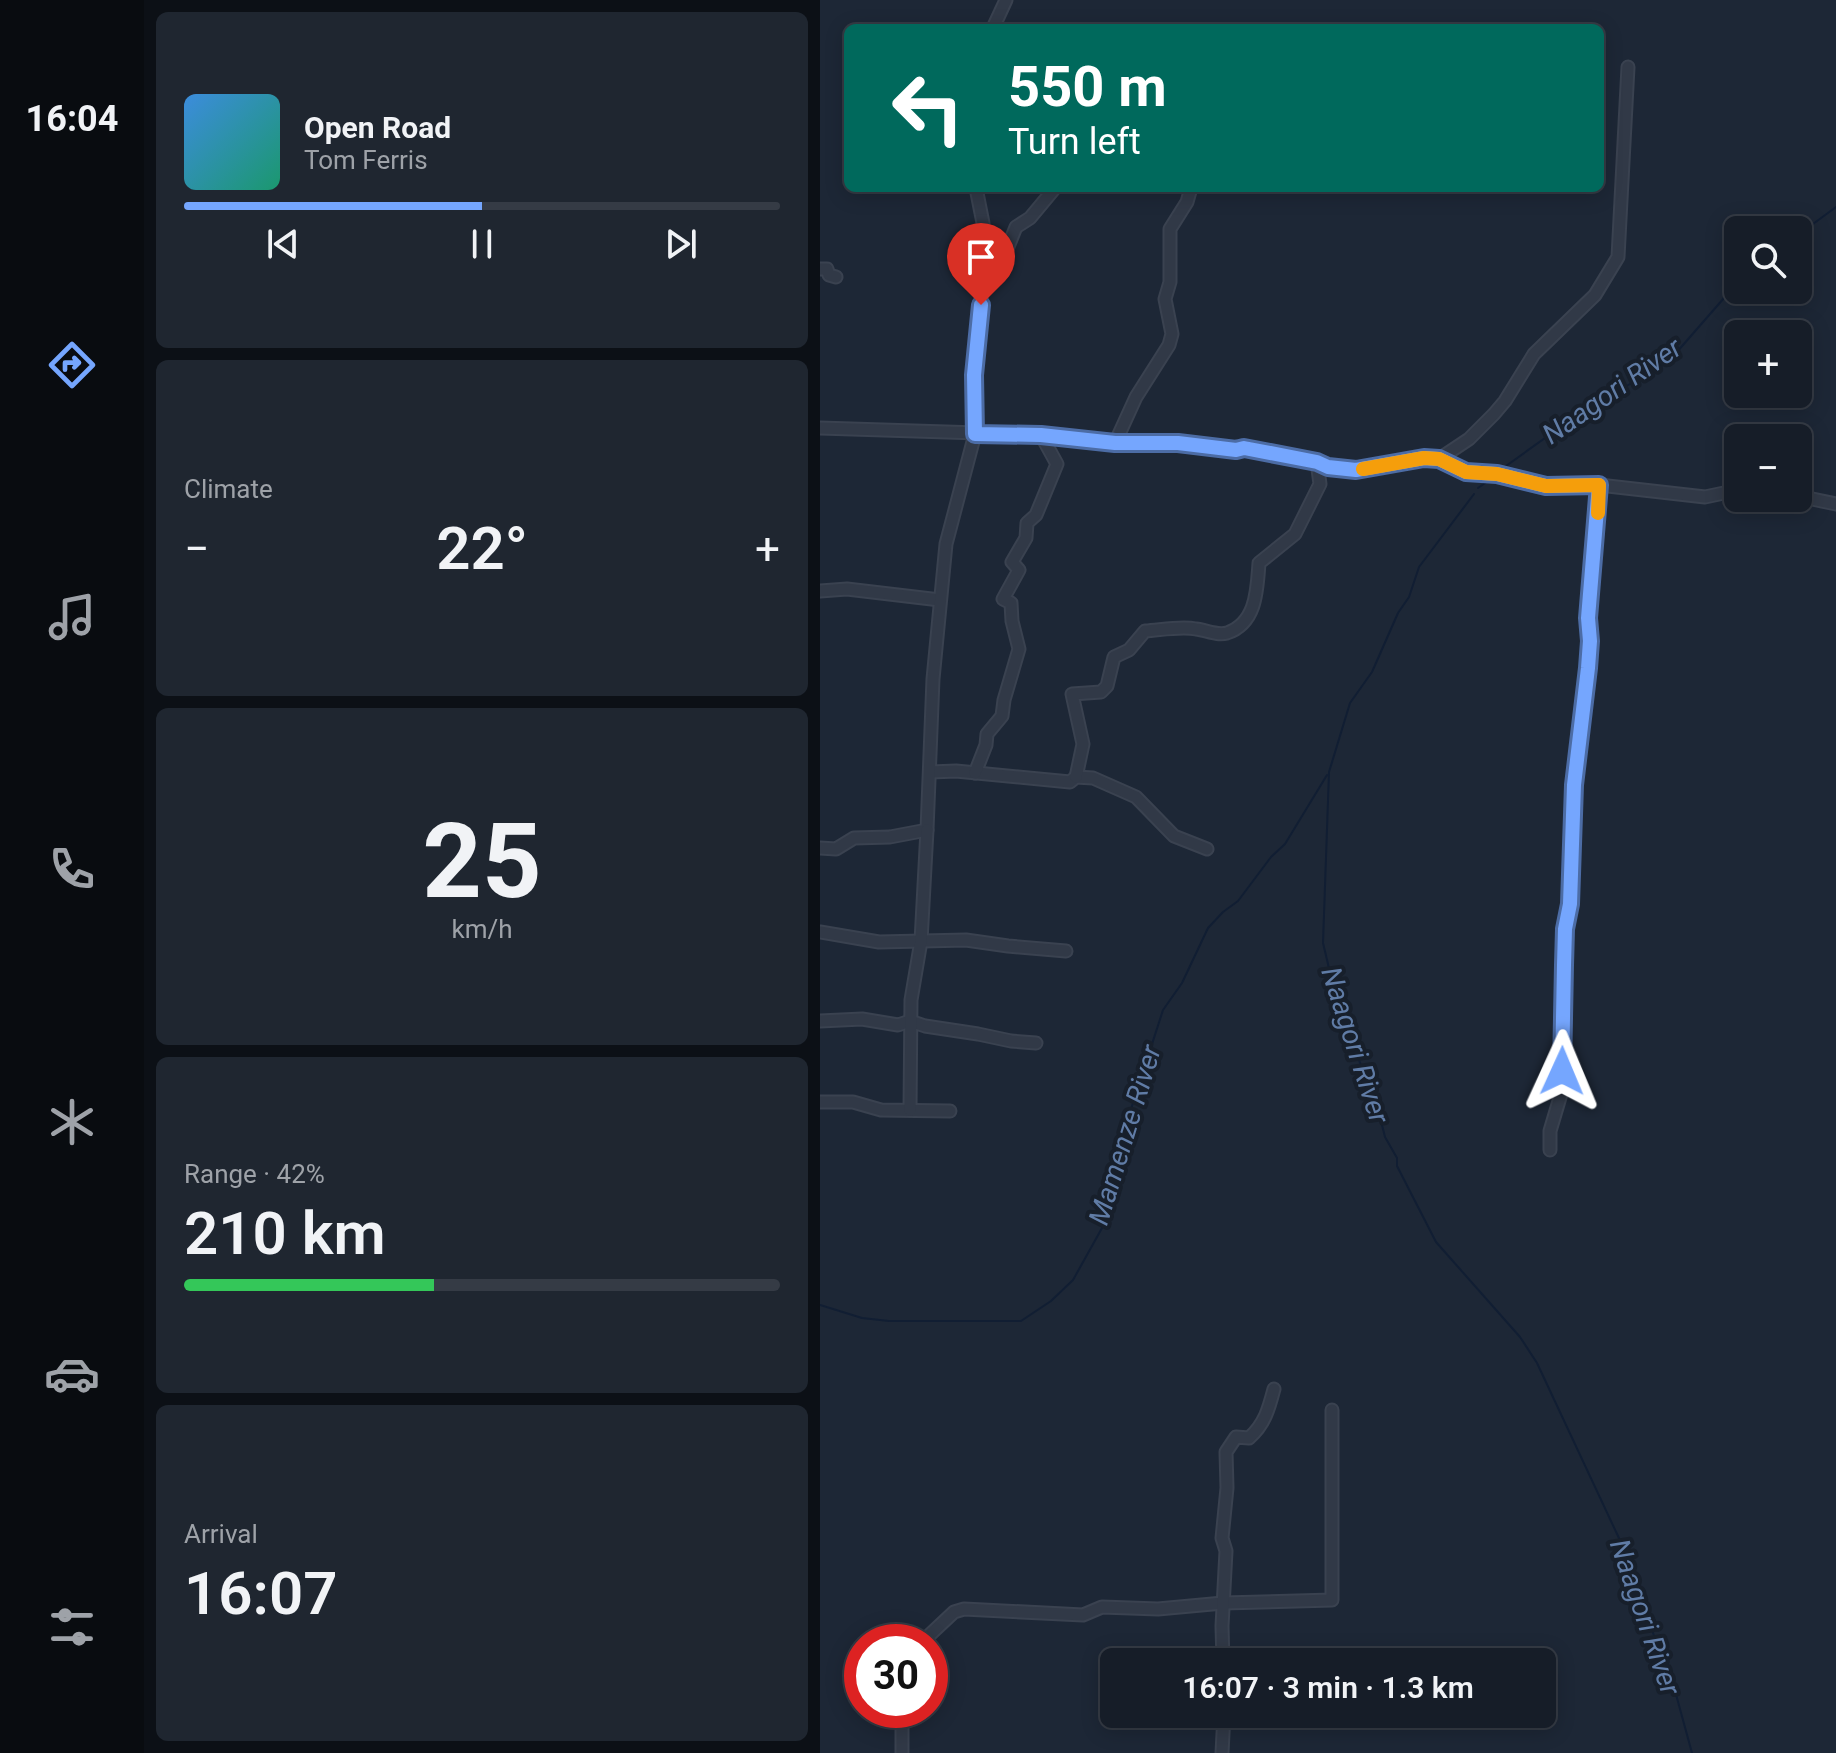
<!DOCTYPE html>
<html lang="en">
<head>
<meta charset="utf-8">
<style>
  :root { --surface:#161d28; --page:#1f2630; --text:#f1f3f6; --muted:#9ea2a8; --line:#353b45; --accent:#75a6fe }
  body { margin:0; font-family:Roboto,sans-serif; background:var(--page); color:var(--text); height:100vh; display:flex; flex-direction:column; font-size:30px; white-space:nowrap }
  * { box-sizing:border-box; margin:0 }
  p { font-size:26px; color:var(--muted) }
  .icon { flex:none; width:44px; height:44px; fill:none; stroke:currentColor; stroke-width:2; stroke-linecap:round; stroke-linejoin:round }
  .map { position:relative; flex:1; overflow:hidden }
  .details { display:flex; flex-direction:column; gap:12px; padding:12px; background:#0c1016; width:676px }
  .details>* { flex:none }
  .banner { position:absolute; left:24px; top:24px; width:760px; height:168px; border-radius:12px; box-shadow:0 4px 20px #0003,0 0 0 2px var(--line); background:#00695c; color:#fff; overflow:hidden }
  .buttons { position:absolute; left:904px; top:216px; display:grid; gap:16px }
  .buttons a { display:grid; place-items:center; width:88px; height:88px; border-radius:12px; background:var(--surface); box-shadow:0 4px 20px #0003,0 0 0 2px var(--line); font-size:40px }
  .speed { position:absolute; left:24px; top:1624px; display:flex; gap:16px; font-size:40px; font-weight:700; text-align:center }
  .speed>* { display:grid; place-content:center; width:104px; height:104px; border-radius:50%; background:var(--surface); box-shadow:0 4px 20px #0003,0 0 0 2px var(--line); line-height:1 }
  .speed .limit { border:12px solid #d22; background:#fff; color:#111 }
  .pin { position:absolute; display:grid; place-items:center; width:68px; height:68px; color:#fff; margin:-82px -34px; border-radius:50% 50% 50% 0; rotate:-45deg; box-shadow:0 0 8px #0007 }
  .pin .icon { rotate:45deg }
  .me { position:absolute; width:88px; margin:-44px; rotate:1deg; stroke-linejoin:round; filter:drop-shadow(0 0 6px #0008) }
  .turn { display:flex; align-items:center; gap:28px; height:168px; padding:0 32px; font-size:36px }
  .turn .icon { width:104px; height:104px; stroke-width:2.5 }
  .turn b { display:block; font-size:56px; line-height:68px }
  .big { font-size:60px; font-weight:600; line-height:1.1 }
  .details .tile { flex:1; display:flex; flex-direction:column; justify-content:center; gap:12px; min-width:0; padding:0 28px; border-radius:12px; background:var(--page) }
  .details .dial { align-items:center; gap:0 }
  .dial b { font-size:104px; line-height:1 }
  .song { display:flex; align-items:center; gap:24px }
  .cover { width:96px; height:96px; border-radius:12px; background:linear-gradient(135deg,hsl(210 70% 55%),hsl(160 70% 35%)) }
  .played { height:8px; border-radius:4px; background:linear-gradient(90deg,var(--accent) 50%,var(--line) 50%) }
  .keys { display:flex; justify-content:space-around; direction:ltr }
  .heat { display:flex; justify-content:space-between; align-items:center; font-size:44px; direction:ltr }
  .charge { height:12px; border-radius:6px; background:linear-gradient(90deg,#34c759 42%,var(--line) 0) }
  .trip { position:absolute; left:280px; top:1648px; width:456px; height:80px; border-radius:12px; background:var(--surface); box-shadow:0 4px 20px #0003,0 0 0 2px var(--line); font-weight:600; line-height:80px; text-align:center }
  main { display:flex; flex:1; min-height:0 }
  .dock { display:flex; flex-direction:column; width:144px; justify-content:space-around; align-items:center; background:#090c10; color:var(--muted) }
  .dock .icon { width:56px; height:56px }
  .dock .on { color:var(--accent) }
  .dock b { font-size:36px; color:var(--text) }
  .map>svg:first-child { display:block }
</style>
</head>
<body>
<main>
<nav class="dock">
<b>16:04</b>
<svg class="icon on" aria-label="directions" viewBox="0 0 24 24"><path d="M12 3l9 9-9 9-9-9zM9 14v-3h6M13 9l2 2-2 2"/></svg>
<svg class="icon" aria-label="music" viewBox="0 0 24 24"><path d="M9 18V5l10-2v13"/><circle cx="6" cy="18" r="3"/><circle cx="16" cy="16" r="3"/></svg>
<svg class="icon" aria-label="phone" viewBox="0 0 24 24"><path d="M5 4h4l2 5-3 2q2 4 5 5l2-3 5 2v4C11 20 4 13 5 4z"/></svg>
<svg class="icon" aria-label="climate" viewBox="0 0 24 24"><path d="M12 3v18M4 7l16 10M4 17L20 7"/></svg>
<svg class="icon" aria-label="car" viewBox="0 0 24 24"><path d="M5 17H2v-5l4-1 3-4h7l3 4 3 1v5h-3M9 17h6M6 11h13"/><circle cx="7" cy="17" r="2"/><circle cx="17" cy="17" r="2"/></svg>
<svg class="icon" aria-label="filters" viewBox="0 0 24 24"><path d="M4 7h16M4 17h16"/><circle cx="9" cy="7" r="2"/><circle cx="15" cy="17" r="2"/></svg>
</nav>
<section class="details">
<div class="tile">
<div class="song"><i class="cover"></i><div><b>Open Road</b><p>Tom Ferris</p></div></div>
<div class="played"></div>
<div class="keys"><svg class="icon" aria-label="previous" viewBox="0 0 24 24"><path d="M18 5L8 12l10 7zM5 5v14"/></svg><svg class="icon" aria-label="pause" viewBox="0 0 24 24"><path d="M8 5v14M16 5v14"/></svg><svg class="icon" aria-label="next" viewBox="0 0 24 24"><path d="M6 5l10 7-10 7zM19 5v14"/></svg></div>
</div>
<div class="tile"><p>Climate</p>
<div class="heat"><a>−</a><b class="big">22°</b><a>+</a></div>
</div>
<div class="tile dial"><b>25</b><p>km/h</p></div>
<div class="tile"><p>Range · 42%</p><b class="big">210 km</b><div class="charge"></div></div>
<div class="tile"><p>Arrival</p><b class="big">16:07</b></div>
</section>
<div class="map">
<svg width="1016" height="1753" viewBox="0 0 1016 1753">
  <rect width="100%" height="100%" fill="#1d2736"/>
  <g fill="none" stroke-linecap="round" stroke-linejoin="round">
    <!-- stream -->
    <g stroke="#111e33" stroke-width="2">
      <polyline points="978,235 1016,207"/>
      <polyline points="679,471 767,408 819,379 856,353 918,282"/>
      <polyline points="658,488 672,478"/>
      <polyline points="654,494 599,567 589,597 578,613 552,672 530,703 509,772 503,943 517,1002 559,1113 565,1137 577,1158 577,1166 616,1242 700,1337 717,1363 805,1551 814,1584 854,1687 872,1753"/>
      <polyline points="0,1305 42,1318 69,1321 201,1321 231,1301 253,1280 282,1228 290,1204 312,1106 343,1010 362,983 388,928 403,912 418,901 451,857 465,844 507,775"/>
    </g>
    <!-- minor casing -->
    <g stroke="#3a4250" stroke-width="15">
      <g id="minor">
        <polyline points="173,28 186,0"/>
        <polyline points="0,269 7,269 9,275 16,277"/>
        <polyline points="163,278 183,259 196,227 210,218 235,188"/>
        <polyline points="0,428 221,435 295,443 358,443 416,450 424,448 497,462 508,467 536,470 604,458 619,459 646,472 677,474 726,486 779,485 885,497 918,490"/>
        <polyline points="295,443 316,397 349,345 352,334 345,299 350,282 350,229 367,202 371,188"/>
        <polyline points="619,459 649,439 674,414 685,401 714,354 775,295 798,257 808,67"/>
        <polyline points="978,496 1016,504"/>
        <polyline points="0,591 27,589 120,600"/>
        <polyline points="111,772 136,771 250,782 256,777 273,778 316,797 354,836 387,849"/>
        <polyline points="155,773 166,745 167,734 182,716 184,700 199,649 192,621 191,603 183,599 199,570 192,562 206,538 207,523 216,515 237,464 221,435"/>
        <path d="M256,777L263,744L252,694L281,692L287,686L294,657L309,650L325,631C341,630 361,626 376,629C386,630 397,636 407,633C437,623 437,589 439,563L475,534L500,484L497,462"/>
        <polyline points="0,848 16,849 34,838 70,837 107,830 113,679 126,544 155,434 154,375 163,278 163,223 156,188"/>
        <polyline points="0,932 59,942 146,940 188,946 246,951"/>
        <polyline points="0,1021 42,1019 78,1025 90,1021 105,1026 158,1034 191,1041 216,1043"/>
        <polyline points="0,1102 33,1102 61,1110 130,1111"/>
        <polyline points="90,1110 91,1000 101,941 107,830"/>
        <polyline points="730,1150 730,1131 741,1094 744,965 745,929 750,904 754,785 761,743 760,720 768,668 770,641 768,618 779,485"/>
        <polyline points="102,1642 134,1612 144,1609 263,1615 282,1607 338,1609 403,1603 512,1600 512,1410"/>
        <path d="M403,1662L402,1626L406,1551L402,1538L407,1488L406,1452L416,1437L429,1438C445,1424 449,1408 454,1389"/>
        <polyline points="82,1753 82,1710"/>
        <polyline points="402,1753 404,1714"/>
      </g>
    </g>
    <!-- minor -->
    <use href="#minor" stroke="#313947" stroke-width="11"/>
  </g>
  <g fill="none" stroke-linecap="round" stroke-linejoin="round">
    <!-- route casing -->
    <g stroke="#4c6ca5" stroke-width="20">
      <polyline id="route" points="161,305 154,375 155,434 221,435 295,443 358,443 416,450 424,448 497,462 508,467 536,470 604,458 619,459 646,472 677,474 726,486 779,485 768,618 770,641 768,668 754,785 750,904 745,929 744,965 742,1071"/>
    </g>
    <!-- route -->
    <use href="#route" stroke="#75a6fe" stroke-width="14"/>
    <!-- slow -->
    <polyline stroke="#f59e0b" stroke-width="14" points="543,469 604,458 619,459 646,472 677,474 726,486 779,485 778,513"/>
  </g>
  <g text-anchor="middle" dominant-baseline="central" stroke-width="8" stroke-linejoin="round" paint-order="stroke">
    <!-- water labels -->
    <g font-size="28" font-style="italic" fill="#607ca6" stroke="#171f2b">
      <text transform="translate(792 391) rotate(-35)">Naagori River</text>
      <text transform="translate(535 1045) rotate(72)">Naagori River</text>
      <text transform="translate(305 1135) rotate(-73)">Mamenze River</text>
      <text transform="translate(825 1617) rotate(71)">Naagori River</text>
    </g>
  </g>
</svg>
<div class="buttons">
<a><svg class="icon" aria-label="search" viewBox="0 0 24 24"><circle cx="10" cy="10" r="6"/><path d="M15 15l6 6"/></svg></a>
<a>+</a>
<a>−</a>
</div>
<div class="speed"><div class="limit">30</div></div>
<div class="pin" style="left:161px;top:305px;background:#d93025"><svg class="icon" aria-label="arrive" viewBox="0 0 24 24"><path d="M6 21V4h12l-3 4 3 4H6"/></svg></div>
<svg class="me" style="left:742px;top:1071px" viewBox="-20 -20 40 40"><path d="M0-17L14 15 0 8-14 15z" fill="#75a6fe" stroke="#fff" stroke-width="4"/></svg>
<div class="trip">16:07 · 3 min · 1.3 km</div>
<div class="banner">
<div class="turn"><svg class="icon" aria-label="left" viewBox="0 0 24 24"><path d="M17 20v-9H6M10 6l-5 5 5 5"/></svg><div><b>550 m</b>Turn left</div></div>
</div>
</div>
</main>
</body>
</html>
